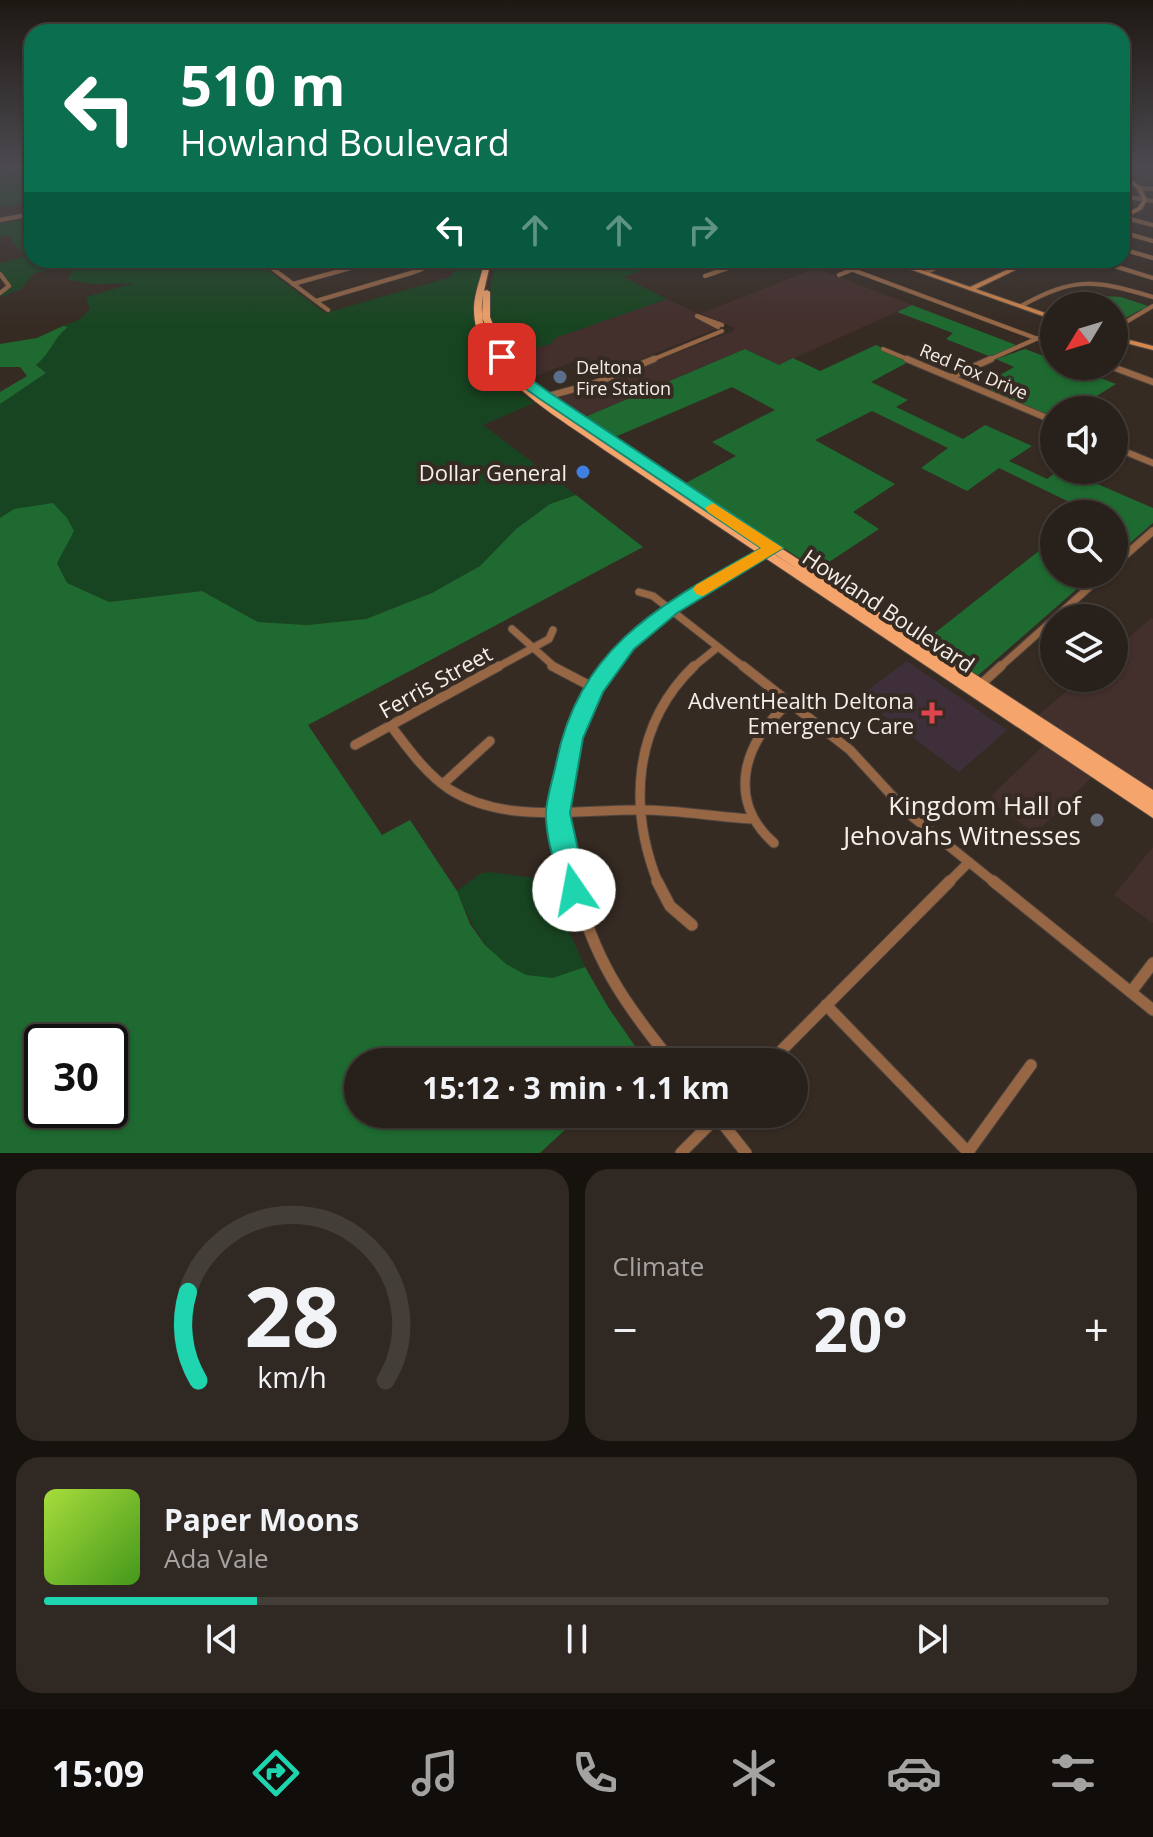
<!DOCTYPE html>
<html lang="en">
<head>
<meta charset="utf-8">
<style>
  :root { --surface:#28201a; --page:#302823; --text:#f1f3f6; --muted:#a5a3a2; --line:#443e39; --accent:#1fd5b0 }
  body { margin:0; font-family:"Open Sans",sans-serif; background:var(--page); color:var(--text); height:100vh; display:flex; flex-direction:column; font-size:30px; white-space:nowrap }
  * { box-sizing:border-box; margin:0 }
  p { font-size:26px; color:var(--muted) }
  .icon { flex:none; width:44px; height:44px; fill:none; stroke:currentColor; stroke-width:2; stroke-linecap:round; stroke-linejoin:round }
  .map { position:relative; height:1153px; overflow:hidden }
  .drawer { display:flex; flex-direction:column; gap:16px; padding:16px; background:#16120e; flex:1 }
  .drawer>* { flex:none }
  .top-card { position:absolute; left:24px; top:24px; width:1106px; height:244px; border-radius:24px; box-shadow:0 2px 6px #0004,0 0 0 2px var(--line); background:#0b6e4f; color:#fff; overflow:hidden }
  .needle { width:52px; rotate:232deg }
  .tools { position:absolute; left:1040px; top:292px; display:grid; gap:16px }
  .tools a { display:grid; place-items:center; width:88px; height:88px; border-radius:50%; background:var(--surface); box-shadow:0 2px 6px #0004,0 0 0 2px var(--line); font-size:40px }
  .speed { position:absolute; left:24px; top:1024px; display:flex; gap:16px; font-size:40px; font-weight:700; text-align:center }
  .speed>* { display:grid; place-content:center; width:104px; height:104px; border-radius:50%; background:var(--surface); box-shadow:0 2px 6px #0004,0 0 0 2px var(--line); line-height:1 }
  .speed .limit { border:4px solid #111; border-radius:12px; background:#fff; color:#111 }
  .pin { position:absolute; display:grid; place-items:center; width:68px; height:68px; color:#fff; margin:-34px; border-radius:16px; box-shadow:0 4px 12px #0006 }
  .me { position:absolute; width:88px; margin:-44px; rotate:348deg; stroke-linejoin:round; filter:drop-shadow(0 0 6px #0008) }
  .turn { display:flex; align-items:center; gap:28px; height:168px; padding:0 24px; font-size:36px }
  .turn .icon { width:104px; height:104px; stroke-width:2.5 }
  .turn b { display:block; font-size:56px; line-height:68px }
  .lanes { display:flex; align-items:center; height:76px; padding:0 24px; background:#0003; justify-content:center; gap:40px; direction:ltr }
  .lanes .off { opacity:.35 }
  .big { font-size:60px; font-weight:700; line-height:1.1 }
  .drawer .tile { flex:1; display:flex; flex-direction:column; justify-content:center; gap:12px; min-width:0; padding:0 28px; border-radius:24px; background:var(--page) }
  .drawer .dial { align-items:center; gap:0 }
  .dial svg { height:208px; overflow:visible; fill:none; stroke:var(--line); stroke-width:7; stroke-linecap:round; text-anchor:middle }
  .dial text { fill:var(--text); stroke:none }
  .song { display:flex; align-items:center; gap:24px }
  .cover { width:96px; height:96px; border-radius:12px; background:linear-gradient(135deg,hsl(80 70% 55%),hsl(100 70% 35%)) }
  .played { height:8px; border-radius:4px; background:linear-gradient(90deg,var(--accent) 20%,var(--line) 20%) }
  .keys { display:flex; justify-content:space-around; direction:ltr }
  .heat { display:flex; justify-content:space-between; align-items:center; font-size:44px; direction:ltr }
  .drawer .tiles { flex:1; display:grid; gap:16px; grid-template-columns:1fr 1fr }
  .tile:last-child { grid-column:span 2 }
  .trip { position:absolute; left:344px; top:1048px; width:464px; height:80px; border-radius:40px; background:var(--surface); box-shadow:0 2px 6px #0004,0 0 0 2px var(--line); font-weight:700; line-height:80px; text-align:center }
  .menu { display:flex; height:128px; justify-content:space-around; align-items:center; background:#100d0a; color:var(--muted) }
  .menu .icon { width:56px; height:56px }
  .menu .current { color:var(--accent) }
  .menu b { font-size:36px; color:var(--text) }
  .map>svg:first-child { display:block }
</style>
</head>
<body>
<div class="map">
<svg width="1153" height="1153" viewBox="0 0 1153 1153">
  <rect width="100%" height="100%" fill="#362b23"/>
  <!-- commercial -->
  <g fill="#432f2c">
    <polygon points="816,268 912,305 779,365 745,349 585,417 550,396 594,385 733,331 735,328 701,314 696,316 716,329 609,372 583,358 526,380 504,355 551,344 555,338 667,299 699,314"/>
    <polygon points="1151,618 1153,619 1153,792 1036,717 1082,678 1114,678 1114,651"/>
    <polygon points="1045,744 1093,776 1035,834 988,799"/>
    <polygon points="1153,847 1153,923 1114,895"/>
  </g>
  <!-- medical -->
  <polygon fill="#3f2f3a" points="907,661 1007,730 959,772 859,697"/>
  <!-- green -->
  <g fill="#184521">
    <polygon points="17,166 32,166 32,203 0,207 0,169"/>
    <polygon points="21,220 28,229 32,228 32,260 76,260 66,267 34,273 21,289 0,297 0,294 12,286 0,271 0,263 25,257 8,235 0,237 0,224"/>
    <path d="M90,260H254L325,313L451,277L458,260H486C470,326 477,364 534,403L483,425L576,495L550,504L516,529L480,566L432,593L366,619L307,625L258,622L202,591L109,602L67,584L57,563L0,518V404L46,373L36,365C48,352 53,338 67,328L63,326L79,320L90,309L86,297L134,283L93,284L69,280L68,278L76,266Z"/>
    <path d="M496,260H673L623,277L667,299L555,338L551,344L504,355C486,311 486,307 496,260Z"/>
    <path d="M490,872L535,878L553,886L555,899L585,967C575,970 565,976 555,978C503,987 472,929 457,891L480,874Z"/>
  </g>
  <!-- forest -->
  <g fill="#1e6a30" fill-rule="evenodd">
    <polygon points="1081,295 1121,297 1148,306 1114,324 1114,306 1059,306"/>
    <polygon points="912,305 1021,347 991,357 946,339 953,333 897,312"/>
    <path d="M63,326L68,327C53,338 51,353 36,365L46,373L0,404V392L27,376L20,367H0V344L37,338Z"/>
    <polygon points="876,345 910,361 871,382 908,400 896,407 963,439 985,425 1032,446 1009,461 1047,479 1059,470 1065,470 1153,508 1153,523 1114,557 1114,514 1085,514 1088,511 999,468 967,491 921,468 948,448 872,411 815,440 895,484 853,512 879,529 817,570 686,483 736,456 712,442 775,410 732,387 615,437 585,417 745,349 779,365 793,358 820,371"/>
    <polygon points="1025,349 1054,360 1054,366 1069,366 1116,384 1074,410 1054,410 1054,418 981,386 1014,367 996,359"/>
    <path d="M576,495L643,547L308,725L382,835L410,820L457,891L470,924L485,945L506,964L526,975L553,978L585,967L608,1007L646,1062H358V1114H582L540,1153H0V518L14,509L53,503L67,518L74,531L57,563L67,583L109,602L202,591L258,622L307,625L366,619L432,593L480,566L516,529L550,504ZM110,1042V1110H42V1042Z"/>
    <polygon points="1054,539 1054,574 1094,574 975,678 922,643"/>
  </g>
  <g fill="none" stroke-linecap="round" stroke-linejoin="round">
    <!-- street-far4 casing -->
    <g stroke="#51463f" stroke-width="5">
      <g id="street-far4">
        <polyline points="1139,188 1153,189"/>
        <polyline points="1122,196 1153,201"/>
        <polyline points="1122,217 1153,225"/>
        <polyline points="0,220 32,214"/>
        <polyline points="1122,232 1153,241"/>
        <polyline points="1122,249 1153,258"/>
        <polyline points="261,260 328,310"/>
        <polyline points="1095,260 1153,278"/>
        <polyline points="272,268 304,260"/>
        <polyline points="853,270 1054,345"/>
        <polyline points="927,272 953,260"/>
        <polyline points="0,274 9,286 0,293"/>
        <polyline points="839,275 876,260"/>
        <polyline points="705,276 751,260"/>
        <polyline points="293,284 379,260"/>
        <polyline points="316,301 411,273 422,269 431,260"/>
        <path d="M1021,306C1075,276 1095,280 1153,297"/>
        <polyline points="718,327 697,316 722,325"/>
        <polyline points="1114,329 1153,306"/>
        <polyline points="883,349 912,361"/>
        <polyline points="649,361 722,331"/>
        <polyline points="986,361 1054,331"/>
      </g>
    </g>
    <!-- street-far3 casing -->
    <g stroke="#51463f" stroke-width="8">
      <g id="street-far3">
        <polyline points="907,359 1054,421"/>
        <polyline points="1110,366 1153,382"/>
        <polyline points="953,376 991,359"/>
        <polyline points="537,399 593,384 654,359"/>
        <polyline points="1114,447 1153,463"/>
      </g>
    </g>
    <!-- street-far2 casing -->
    <g stroke="#51463f" stroke-width="9">
      <g id="street-far2">
        <polyline points="1114,565 1153,531"/>
        <polyline points="639,592 653,596 745,668"/>
        <polyline points="1055,618 1104,574"/>
        <polyline points="512,629 556,668"/>
        <polyline points="496,668 549,639 553,630"/>
        <path d="M607,668C651,615 709,586 768,552"/>
        <polyline points="692,668 718,647"/>
        <polyline points="999,668 1054,619"/>
      </g>
    </g>
    <!-- street-far1 casing -->
    <g stroke="#51463f" stroke-width="11">
      <g id="street-far1">
        <polyline points="552,666 594,688"/>
        <polyline points="743,666 850,750 908,813 995,883"/>
        <polyline points="978,687 1001,666"/>
        <path d="M391,726C408,748 425,773 449,789C505,825 579,809 642,810C679,810 715,817 752,819"/>
        <polyline points="355,745 499,666"/>
        <polyline points="443,784 490,741"/>
        <path d="M774,843C725,800 744,740 789,703"/>
        <path d="M575,883C570,861 558,833 558,811C560,763 578,703 609,666"/>
        <path d="M658,883C628,807 633,725 694,666"/>
        <polyline points="948,883 969,862"/>
      </g>
    </g>
    <!-- street casing -->
    <g stroke="#51463f" stroke-width="13">
      <g id="street">
        <path d="M574,881C593,958 623,1002 672,1062"/>
        <polyline points="657,881 670,906 692,925"/>
        <polyline points="993,881 1153,1010"/>
        <polyline points="1131,992 1153,963"/>
        <polyline points="826,1005 969,1153"/>
        <polyline points="770,1062 950,881"/>
        <polyline points="715,1114 746,1153"/>
        <polyline points="968,1152 1031,1065"/>
        <polyline points="681,1153 720,1114"/>
      </g>
    </g>
    <!-- secondary casing -->
    <g stroke="#51463f" stroke-width="2">
      <g id="secondary">
        <polygon points="1122,172 1141,187 1147,200 1142,209 1122,220 1122,216 1138,207 1143,200 1137,189 1122,175"/>
        <polygon points="884,260 893,260 970,287 1028,260 1036,260 976,289 1054,316 1054,320"/>
        <polygon points="1114,336 1153,346 1153,350 1114,340"/>
      </g>
    </g>
    <!-- primary casing -->
    <g stroke="#51463f" stroke-width="2">
      <path id="primary" d="M485,260H491L484,291L487,290L490,292V317L505,355L504,357L497,355L482,317L483,295C479,317 485,340 499,358C519,386 552,404 579,424C651,475 726,522 800,571L610,444L612,442H618L1153,790V818L603,449C559,417 472,370 474,308C474,294 482,274 485,260Z"/>
    </g>
    <!-- street-far4 -->
    <use href="#street-far4" stroke="#976745" stroke-width="4"/>
    <!-- street-far3 -->
    <use href="#street-far3" stroke="#976745" stroke-width="6"/>
    <!-- street-far2 -->
    <use href="#street-far2" stroke="#976745" stroke-width="7"/>
    <!-- street-far1 -->
    <use href="#street-far1" stroke="#976745" stroke-width="9"/>
    <!-- street -->
    <use href="#street" stroke="#976745" stroke-width="11"/>
    <!-- secondary -->
    <use href="#secondary" fill="#d3864d" fill-rule="evenodd"/>
    <!-- primary -->
    <use href="#primary" fill="#f5a56b" fill-rule="evenodd"/>
  </g>
  <!-- sky -->
  <linearGradient id="sky" x2="0" y2="1"><stop stop-color="#1e1813"/><stop offset="0.51" stop-color="#4c4a50"/><stop offset="1" stop-color="#4c4a50" stop-opacity="0"/></linearGradient>
  <rect width="1153" height="327" fill="url(#sky)"/>
  <!-- route -->
  <path fill="#1fd5b0" stroke="#148a72" stroke-width="2" d="M498,354H507L529,378L550,393L783,548L677,613L634,649L603,692L583,738L570,813L587,890L583,898L574,902L565,898L561,890C556,866 545,836 546,812C547,796 553,779 556,764C580,643 664,603 761,548L540,399L519,384L498,360Z"/>
  <!-- slow -->
  <polygon fill="#f59e0b" points="713,503 783,548 703,596 696,594 693,589 696,585 761,548 708,512 705,508"/>
  <!-- markers -->
  <circle fill="#5c6f8a" stroke="#362b23" stroke-width="3" cx="560" cy="377" r="8"/>
  <circle fill="#3f7fe0" stroke="#362b23" stroke-width="3" cx="583" cy="472" r="8"/>
  <path fill="#e0444e" stroke="#362b23" stroke-width="3" d="M928 701h8v8h8v8h-8v8h-8v-8h-8v-8h8z"/>
  <circle fill="#6b7280" stroke="#362b23" stroke-width="3" cx="1097" cy="820" r="8"/>
  <g text-anchor="middle" dominant-baseline="central" stroke-width="8" stroke-linejoin="round" paint-order="stroke">
    <!-- far-poi labels -->
    <g font-size="18" fill="#f5eee9" stroke="#362b23" text-anchor="start">
      <text x="576" y="367">Deltona<tspan x="576" dy="21">Fire Station</tspan></text>
    </g>
    <!-- far-street labels -->
    <g font-size="18" fill="#f5eee9" stroke="#362b23">
      <text transform="translate(974 371) rotate(23)">Red Fox Drive</text>
    </g>
    <!-- poi labels -->
    <g font-size="22" fill="#f5eee9" stroke="#362b23" text-anchor="end">
      <text x="567" y="472">Dollar General</text>
      <text x="914" y="700">AdventHealth Deltona<tspan x="914" dy="25">Emergency Care</tspan></text>
    </g>
    <!-- street labels -->
    <g font-size="22" fill="#f5eee9" stroke="#362b23">
      <text transform="translate(889 610) rotate(34)">Howland Boulevard</text>
      <text transform="translate(435 681) rotate(-29)">Ferris Street</text>
    </g>
    <!-- near-poi labels -->
    <g font-size="26" fill="#f5eee9" stroke="#362b23" text-anchor="end">
      <text x="1081" y="805">Kingdom Hall of<tspan x="1081" dy="30">Jehovahs Witnesses</tspan></text>
    </g>
  </g>
</svg>
<div class="tools">
<a><svg class="needle" viewBox="-14 -14 28 28"><path d="M0-13l5 13h-10z" fill="#e53935"/><path d="M0 13l5-13h-10z" fill="#a5a3a2"/></svg></a>
<a><svg class="icon" aria-label="sound" viewBox="0 0 24 24"><path d="M4 9h4l5-4v14l-5-4H4zM17 9q2 3 0 6"/></svg></a>
<a><svg class="icon" aria-label="search" viewBox="0 0 24 24"><circle cx="10" cy="10" r="6"/><path d="M15 15l6 6"/></svg></a>
<a><svg class="icon" aria-label="layers" viewBox="0 0 24 24"><path d="M12 4l9 5-9 5-9-5zM3 14l9 5 9-5"/></svg></a>
</div>
<div class="speed"><div class="limit">30</div></div>
<div class="pin" style="left:502px;top:357px;background:#d93025"><svg class="icon" aria-label="arrive" viewBox="0 0 24 24"><path d="M6 21V4h12l-3 4 3 4H6"/></svg></div>
<svg class="me" style="left:574px;top:890px" viewBox="-20 -20 40 40"><circle r="19" fill="#fff"/><path d="M0-13L10 11 0 6-10 11z" fill="#1fd5b0"/></svg>
<div class="trip">15:12 · 3 min · 1.1 km</div>
<div class="top-card">
<div class="turn"><svg class="icon" aria-label="left" viewBox="0 0 24 24"><path d="M17 20v-9H6M10 6l-5 5 5 5"/></svg><div><b>510 m</b>Howland Boulevard</div></div>
<div class="lanes"><svg class="icon" aria-label="left" viewBox="0 0 24 24"><path d="M17 20v-9H6M10 6l-5 5 5 5"/></svg><svg class="icon off" aria-label="ahead" viewBox="0 0 24 24"><path d="M12 20V5M6 11l6-6 6 6"/></svg><svg class="icon off" aria-label="ahead" viewBox="0 0 24 24"><path d="M12 20V5M6 11l6-6 6 6"/></svg><svg class="icon off" aria-label="right" viewBox="0 0 24 24"><path d="M7 20v-9h11M14 6l5 5-5 5"/></svg></div>
</div>
</div>
<section class="drawer">
<div class="tiles">
<div class="tile dial"><svg viewBox="0 0 100 80">
<path d="M14 69A42 42 0 1 1 86 69"/>
<path d="M14 69A42 42 0 0 1 10 35" stroke="#1fd5b0"/>
<text x="50" y="56" font-size="32" font-weight="700">28</text>
<text x="50" y="72" font-size="11">km/h</text>
</svg></div>
<div class="tile"><p>Climate</p>
<div class="heat"><a>−</a><b class="big">20°</b><a>+</a></div>
</div>
<div class="tile">
<div class="song"><i class="cover"></i><div><b>Paper Moons</b><p>Ada Vale</p></div></div>
<div class="played"></div>
<div class="keys"><svg class="icon" aria-label="previous" viewBox="0 0 24 24"><path d="M18 5L8 12l10 7zM5 5v14"/></svg><svg class="icon" aria-label="pause" viewBox="0 0 24 24"><path d="M8 5v14M16 5v14"/></svg><svg class="icon" aria-label="next" viewBox="0 0 24 24"><path d="M6 5l10 7-10 7zM19 5v14"/></svg></div>
</div>
</div>
</section>
<nav class="menu">
<b>15:09</b>
<svg class="icon current" aria-label="directions" viewBox="0 0 24 24"><path d="M12 3l9 9-9 9-9-9zM9 14v-3h6M13 9l2 2-2 2"/></svg>
<svg class="icon" aria-label="music" viewBox="0 0 24 24"><path d="M9 18V5l10-2v13"/><circle cx="6" cy="18" r="3"/><circle cx="16" cy="16" r="3"/></svg>
<svg class="icon" aria-label="phone" viewBox="0 0 24 24"><path d="M5 4h4l2 5-3 2q2 4 5 5l2-3 5 2v4C11 20 4 13 5 4z"/></svg>
<svg class="icon" aria-label="climate" viewBox="0 0 24 24"><path d="M12 3v18M4 7l16 10M4 17L20 7"/></svg>
<svg class="icon" aria-label="car" viewBox="0 0 24 24"><path d="M5 17H2v-5l4-1 3-4h7l3 4 3 1v5h-3M9 17h6M6 11h13"/><circle cx="7" cy="17" r="2"/><circle cx="17" cy="17" r="2"/></svg>
<svg class="icon" aria-label="filters" viewBox="0 0 24 24"><path d="M4 7h16M4 17h16"/><circle cx="9" cy="7" r="2"/><circle cx="15" cy="17" r="2"/></svg>
</nav>
</body>
</html>
